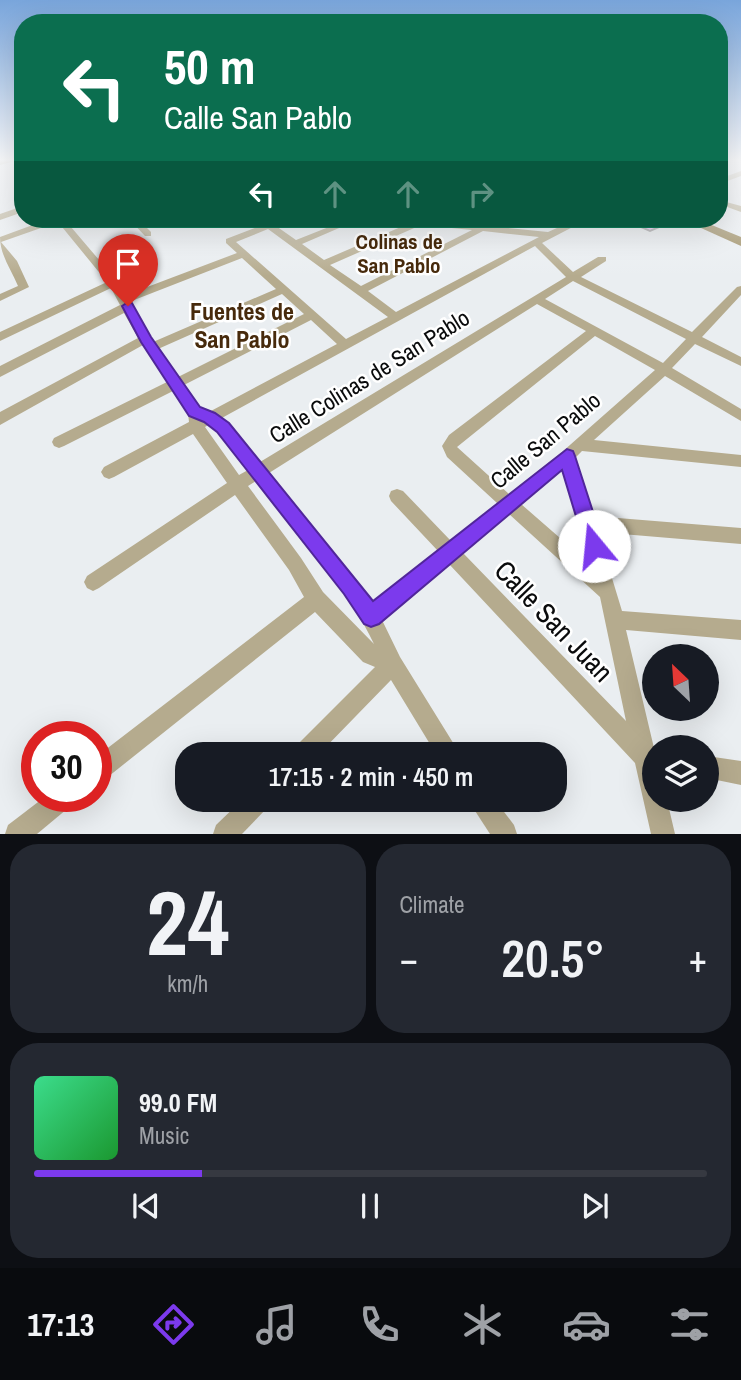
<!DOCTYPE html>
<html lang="en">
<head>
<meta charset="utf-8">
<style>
  :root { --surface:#171b24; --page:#242831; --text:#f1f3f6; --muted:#9ea1a6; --line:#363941; --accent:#7c3aed }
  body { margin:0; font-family:"Archivo Narrow",sans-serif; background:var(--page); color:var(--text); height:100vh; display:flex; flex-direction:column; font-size:26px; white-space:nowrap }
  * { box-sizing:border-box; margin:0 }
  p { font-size:23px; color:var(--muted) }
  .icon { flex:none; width:38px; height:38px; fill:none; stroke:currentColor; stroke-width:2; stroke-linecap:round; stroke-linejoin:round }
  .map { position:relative; height:834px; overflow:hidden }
  .panel { display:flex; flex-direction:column; gap:10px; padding:10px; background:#0d0f14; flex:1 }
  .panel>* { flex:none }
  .banner { position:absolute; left:14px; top:14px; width:714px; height:214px; border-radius:28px; box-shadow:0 7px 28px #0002; background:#0b6e4f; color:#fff; overflow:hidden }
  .needle { width:46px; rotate:335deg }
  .controls { position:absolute; left:642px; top:644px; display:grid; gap:14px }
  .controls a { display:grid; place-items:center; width:77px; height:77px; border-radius:50%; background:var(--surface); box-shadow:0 7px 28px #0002; font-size:35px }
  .speed { position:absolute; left:21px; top:721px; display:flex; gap:14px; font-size:35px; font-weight:700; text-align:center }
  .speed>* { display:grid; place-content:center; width:91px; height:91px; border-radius:50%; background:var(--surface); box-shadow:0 7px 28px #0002; line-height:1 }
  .speed .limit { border:10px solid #d22; background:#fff; color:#111 }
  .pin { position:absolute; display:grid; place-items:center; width:60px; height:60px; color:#fff; margin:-72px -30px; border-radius:50% 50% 50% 0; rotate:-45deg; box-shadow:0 0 7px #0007 }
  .pin .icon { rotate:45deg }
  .me { position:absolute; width:77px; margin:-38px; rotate:343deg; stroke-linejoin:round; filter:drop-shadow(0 0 5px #0008) }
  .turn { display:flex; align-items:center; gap:24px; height:147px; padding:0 35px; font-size:32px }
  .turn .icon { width:91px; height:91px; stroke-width:2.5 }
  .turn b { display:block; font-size:49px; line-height:60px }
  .lanes { display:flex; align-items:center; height:66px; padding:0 35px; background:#0003; justify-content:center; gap:35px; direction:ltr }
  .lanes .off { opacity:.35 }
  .big { font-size:52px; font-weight:600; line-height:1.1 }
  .panel .tile { flex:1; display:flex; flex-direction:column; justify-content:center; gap:10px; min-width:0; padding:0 24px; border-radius:28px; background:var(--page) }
  .panel .dial { align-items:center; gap:0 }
  .dial b { font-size:91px; line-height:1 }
  .song { display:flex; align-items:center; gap:21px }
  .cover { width:84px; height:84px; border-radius:10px; background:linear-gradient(135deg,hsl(150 70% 55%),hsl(130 70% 35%)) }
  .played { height:7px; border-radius:4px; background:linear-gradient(90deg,var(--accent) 25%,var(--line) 25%) }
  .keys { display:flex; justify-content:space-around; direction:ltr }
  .heat { display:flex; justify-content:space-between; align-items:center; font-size:38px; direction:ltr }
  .panel .tiles { flex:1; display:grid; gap:10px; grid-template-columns:1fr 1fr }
  .tile:last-child { grid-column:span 2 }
  .trip { position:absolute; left:175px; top:742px; width:392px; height:70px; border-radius:28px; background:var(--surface); box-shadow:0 7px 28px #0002; font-weight:600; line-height:70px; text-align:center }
  .tab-bar { display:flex; height:112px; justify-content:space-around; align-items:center; background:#090b0e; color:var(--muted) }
  .tab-bar .icon { width:49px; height:49px }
  .tab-bar .selected { color:var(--accent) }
  .tab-bar b { font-size:32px; color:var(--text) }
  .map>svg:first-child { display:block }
</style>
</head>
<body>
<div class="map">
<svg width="741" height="834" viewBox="0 0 741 834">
  <rect width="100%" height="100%" fill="#eaeef1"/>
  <!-- building -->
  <polygon fill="#ecbdf6" stroke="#a2a0a3" stroke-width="2" points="658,219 675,220 650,231 641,227"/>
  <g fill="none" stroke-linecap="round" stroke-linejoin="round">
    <!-- street -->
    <g fill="#b5ab8e" fill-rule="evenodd">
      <polygon points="741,171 741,176 719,184 719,179"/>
      <polygon points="719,200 741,206 741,212 719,204"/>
      <polygon points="23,206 23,212 0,220 0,214"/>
      <path d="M49,219H65L68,222L79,219H92L71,227L117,281L126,295L237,253L226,243V239L278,219H289L276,226L296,240L349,219H360L302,244L324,260L410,223L395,221L394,219H421L548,232L577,219H588L542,243L573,272L598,257H606V261L581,277L692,332L737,287L741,286V295L702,337L741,357V366L695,344L672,368L741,409V421L665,376L594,440L741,455V467L582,451L575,458L593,516L741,528V544L598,532L622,611L741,620V640L626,630L654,748V800H667L675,834H651L635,763L449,564L382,620L400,657L460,754H436L391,680L319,754H293L296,746L375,667L363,662L315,612L104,780L96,783V757L304,597L289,570L235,495L99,588L93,591L87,588L84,582L87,576L227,483L193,434L114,477L109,479L104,477L101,472L104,467L189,422L188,413L173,391L64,446L59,448L54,446L52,442L54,438L167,382L143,345L0,425V412L138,338L124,313L0,377V366L120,305L111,288L0,341V332L107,282L58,222L1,242L17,261L29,287L0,301V294L18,286C11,269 0,255 0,237ZM421,225L472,230L361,286L330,265ZM268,229L388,317L346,339L236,242ZM483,231L539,237L396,312L368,291ZM535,246L566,277L260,462L228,424L220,419ZM242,258L276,289L153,342L129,302ZM573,281L686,339L663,363L545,299ZM282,294L304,314L178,377L158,349ZM537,304L586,331L449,435L442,446L447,457L497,503L451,541L403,491L397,489L391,491L389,496L391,501L438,551L373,603L357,581L269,473ZM311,320L337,344L209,412L201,410L184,385ZM595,336L655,370L562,452L509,494L457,447ZM208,425L218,432L248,470L239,475L205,427ZM563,468L591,565L521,504ZM256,481C297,533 346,584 374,644L323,592L301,558L248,486ZM509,514L600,597L626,721L463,553Z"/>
      <polygon points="129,219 138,219 151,232 151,236 145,236"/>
      <polygon points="707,756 741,761 741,785 707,778"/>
      <polygon points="46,796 77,796 73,804 37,834 5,834 8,825"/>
      <polygon points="242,800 271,800 267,808 242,834 213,834 216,825"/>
      <polygon points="468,800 495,800 514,825 517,834 490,834"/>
    </g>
    <!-- secondary -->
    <g fill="#9a8a5e" fill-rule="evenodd">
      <polygon points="0,159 22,159 0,165"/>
      <polygon points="681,219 697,219 741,237 741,246"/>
    </g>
  </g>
  <!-- sky -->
  <linearGradient id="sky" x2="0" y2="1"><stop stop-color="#79a5db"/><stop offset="0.58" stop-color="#f6f7f9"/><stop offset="1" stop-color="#f6f7f9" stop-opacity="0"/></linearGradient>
  <rect width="741" height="276" fill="url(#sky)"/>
  <!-- route -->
  <polygon fill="#7c3aed" stroke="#51269a" stroke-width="2" points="128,302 132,303 151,337 200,407 215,413 229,423 373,601 567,449 573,451 575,456 604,546 601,553 594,556 587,553 562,470 379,624 371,627 364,624 344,594 217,432 204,422 189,416 141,342 122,306"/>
  <g text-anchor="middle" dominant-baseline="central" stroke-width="5" stroke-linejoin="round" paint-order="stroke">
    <!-- far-neighbourhood labels -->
    <g font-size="21" font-weight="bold" fill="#472a0c" stroke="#fff">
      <text x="399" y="241">Colinas de<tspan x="399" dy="24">San Pablo</tspan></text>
    </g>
    <!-- street labels -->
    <g font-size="23" fill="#0a0b0c" stroke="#fff">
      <text transform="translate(369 376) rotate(-32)">Calle Colinas de San Pablo</text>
      <text transform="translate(545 440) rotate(-40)">Calle San Pablo</text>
    </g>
    <!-- neighbourhood labels -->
    <g font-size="24" font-weight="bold" fill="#472a0c" stroke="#fff">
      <text x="242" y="311">Fuentes de<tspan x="242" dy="28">San Pablo</tspan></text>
    </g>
    <!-- near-street labels -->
    <g font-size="28" fill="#0a0b0c" stroke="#fff">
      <text transform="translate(554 621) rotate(46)">Calle San Juan</text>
    </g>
  </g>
</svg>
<div class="controls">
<a><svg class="needle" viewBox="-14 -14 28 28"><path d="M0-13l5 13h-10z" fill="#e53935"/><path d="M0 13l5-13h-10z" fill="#9ea1a6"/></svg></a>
<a><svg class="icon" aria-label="layers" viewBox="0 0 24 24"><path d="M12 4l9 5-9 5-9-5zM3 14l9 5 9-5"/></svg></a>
</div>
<div class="speed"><div class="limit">30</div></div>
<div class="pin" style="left:128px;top:306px;background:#d93025"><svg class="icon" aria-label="arrive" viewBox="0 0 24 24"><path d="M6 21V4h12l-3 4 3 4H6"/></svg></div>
<svg class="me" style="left:594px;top:546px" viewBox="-20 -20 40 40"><circle r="19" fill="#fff"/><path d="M0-13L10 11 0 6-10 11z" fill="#7c3aed"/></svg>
<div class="trip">17:15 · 2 min · 450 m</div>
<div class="banner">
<div class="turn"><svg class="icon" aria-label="left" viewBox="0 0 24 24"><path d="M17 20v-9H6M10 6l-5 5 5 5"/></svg><div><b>50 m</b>Calle San Pablo</div></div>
<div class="lanes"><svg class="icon" aria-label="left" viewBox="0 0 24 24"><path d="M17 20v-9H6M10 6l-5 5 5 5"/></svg><svg class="icon off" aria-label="ahead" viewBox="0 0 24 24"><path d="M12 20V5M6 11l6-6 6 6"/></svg><svg class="icon off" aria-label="ahead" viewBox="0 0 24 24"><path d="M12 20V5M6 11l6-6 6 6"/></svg><svg class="icon off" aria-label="right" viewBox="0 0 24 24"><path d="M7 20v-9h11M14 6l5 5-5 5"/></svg></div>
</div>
</div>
<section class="panel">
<div class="tiles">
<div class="tile dial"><b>24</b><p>km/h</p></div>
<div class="tile"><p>Climate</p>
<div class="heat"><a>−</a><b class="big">20.5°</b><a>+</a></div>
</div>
<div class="tile">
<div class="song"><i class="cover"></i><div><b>99.0 FM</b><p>Music</p></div></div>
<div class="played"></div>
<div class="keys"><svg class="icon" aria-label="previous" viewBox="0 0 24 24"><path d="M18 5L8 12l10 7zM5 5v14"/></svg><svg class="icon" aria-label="pause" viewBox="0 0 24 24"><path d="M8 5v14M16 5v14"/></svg><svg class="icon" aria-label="next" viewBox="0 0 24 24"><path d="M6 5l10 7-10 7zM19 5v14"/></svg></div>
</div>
</div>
</section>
<nav class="tab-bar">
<b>17:13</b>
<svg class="icon selected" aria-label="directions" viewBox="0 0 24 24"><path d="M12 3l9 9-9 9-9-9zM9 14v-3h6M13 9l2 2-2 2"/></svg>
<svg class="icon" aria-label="music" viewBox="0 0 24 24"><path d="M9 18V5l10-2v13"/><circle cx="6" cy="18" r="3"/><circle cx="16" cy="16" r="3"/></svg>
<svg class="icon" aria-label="phone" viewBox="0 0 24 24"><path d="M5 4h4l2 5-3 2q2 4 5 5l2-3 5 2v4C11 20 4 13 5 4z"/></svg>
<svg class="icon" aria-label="climate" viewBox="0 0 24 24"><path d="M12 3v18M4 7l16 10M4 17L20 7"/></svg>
<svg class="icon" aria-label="car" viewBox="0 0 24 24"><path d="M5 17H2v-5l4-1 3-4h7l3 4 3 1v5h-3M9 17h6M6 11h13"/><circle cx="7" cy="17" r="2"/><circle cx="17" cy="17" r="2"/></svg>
<svg class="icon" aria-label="filters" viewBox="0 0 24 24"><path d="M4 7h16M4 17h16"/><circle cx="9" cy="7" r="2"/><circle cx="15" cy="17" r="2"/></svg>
</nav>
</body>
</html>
